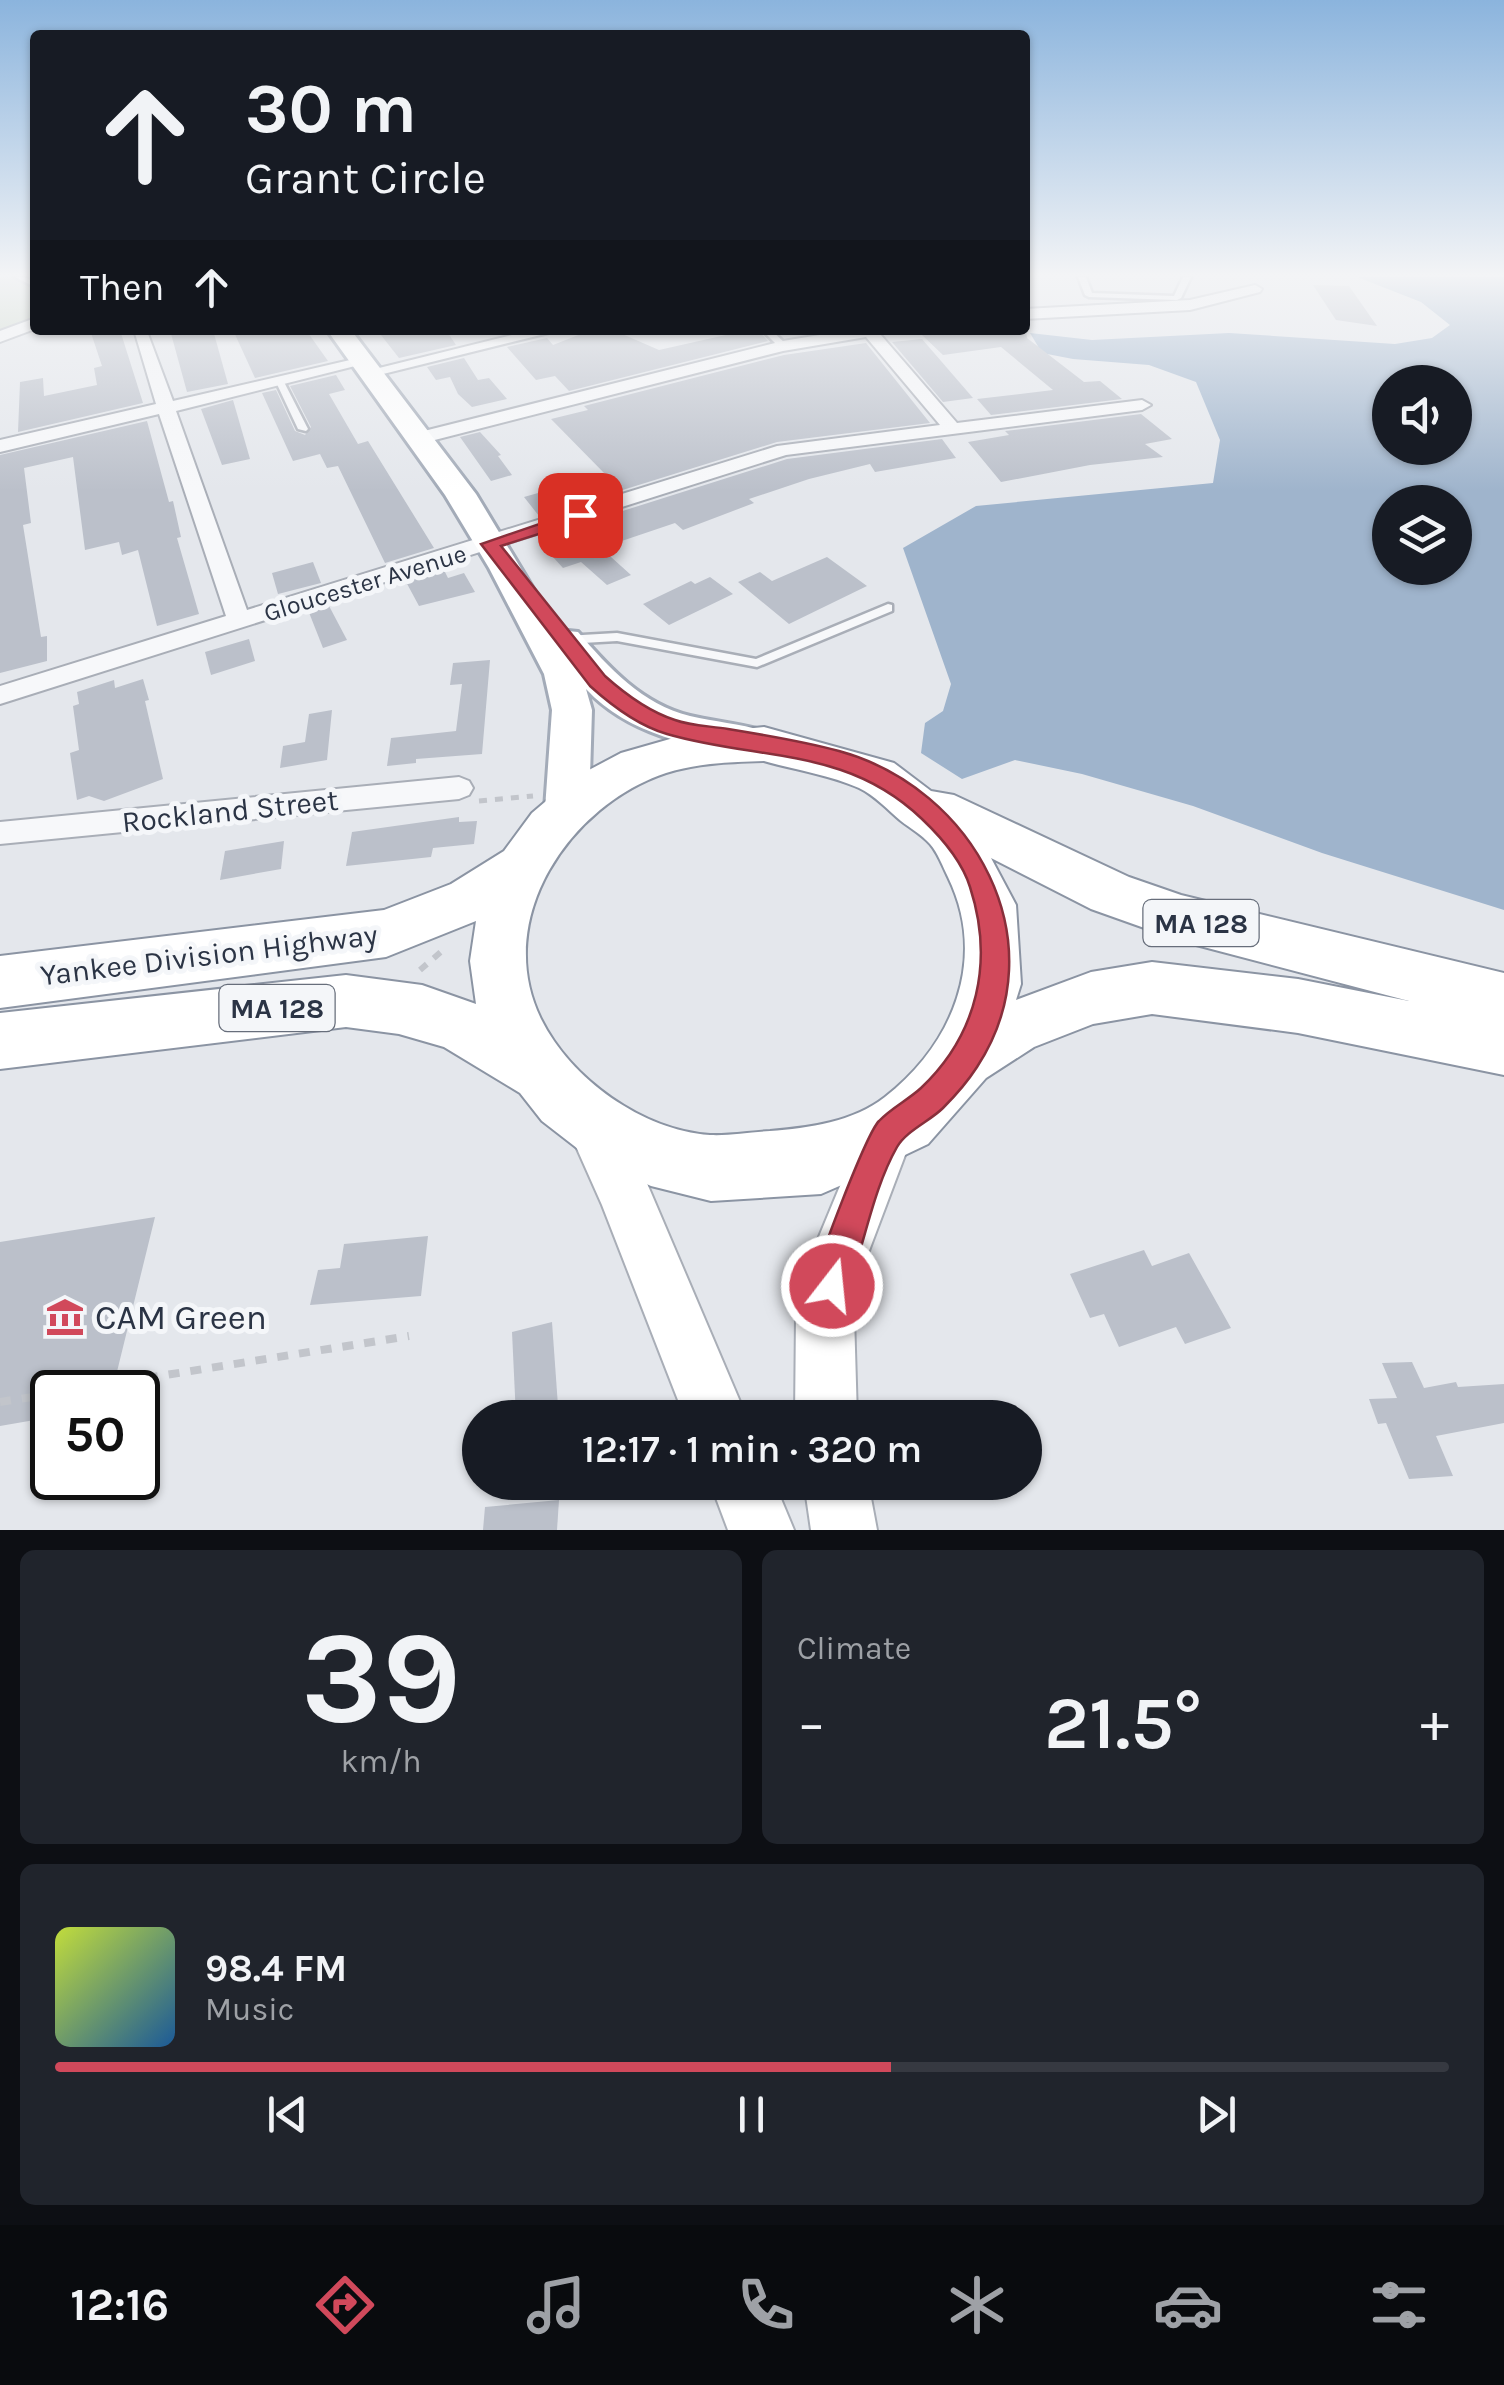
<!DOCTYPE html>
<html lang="en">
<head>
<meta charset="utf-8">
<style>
  :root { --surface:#171b24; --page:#20242c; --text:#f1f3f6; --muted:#9ea1a6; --line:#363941; --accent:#d1495b }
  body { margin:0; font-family:Karla,sans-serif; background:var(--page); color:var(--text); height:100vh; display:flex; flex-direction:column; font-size:38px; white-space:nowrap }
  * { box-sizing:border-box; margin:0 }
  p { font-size:32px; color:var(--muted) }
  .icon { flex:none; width:55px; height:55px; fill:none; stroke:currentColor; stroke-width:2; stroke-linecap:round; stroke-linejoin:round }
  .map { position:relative; height:1530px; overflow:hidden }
  .drawer { display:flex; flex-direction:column; gap:20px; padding:20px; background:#0d0f14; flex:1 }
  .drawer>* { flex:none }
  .banner { position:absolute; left:30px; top:30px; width:1000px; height:305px; border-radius:10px; box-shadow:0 2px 8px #0004; background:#171b24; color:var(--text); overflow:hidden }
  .controls { position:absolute; left:1372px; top:365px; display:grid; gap:20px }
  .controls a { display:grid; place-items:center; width:100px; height:100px; border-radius:50%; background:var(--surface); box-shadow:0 2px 8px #0004; font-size:50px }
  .speed { position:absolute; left:30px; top:1370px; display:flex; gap:20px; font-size:50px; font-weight:700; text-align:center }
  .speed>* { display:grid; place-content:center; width:130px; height:130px; border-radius:50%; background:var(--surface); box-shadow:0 2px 8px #0004; line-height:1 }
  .speed .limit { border:5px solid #111; border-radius:15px; background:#fff; color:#111 }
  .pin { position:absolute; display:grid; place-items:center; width:85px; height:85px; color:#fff; margin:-42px; border-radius:20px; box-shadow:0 5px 15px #0006 }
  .me { position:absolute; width:110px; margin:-55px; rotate:16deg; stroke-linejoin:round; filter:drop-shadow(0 0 8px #0008) }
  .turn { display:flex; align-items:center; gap:35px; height:210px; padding:0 50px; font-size:45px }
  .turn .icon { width:130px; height:130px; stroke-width:2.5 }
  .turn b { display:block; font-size:70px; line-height:85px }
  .then { display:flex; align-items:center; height:95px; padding:0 50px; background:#0003; gap:20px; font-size:38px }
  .big { font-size:75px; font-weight:600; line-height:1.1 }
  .drawer .widget { flex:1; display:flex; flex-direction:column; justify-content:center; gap:15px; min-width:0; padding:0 35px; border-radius:15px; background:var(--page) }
  .drawer .dial { align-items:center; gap:0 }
  .dial b { font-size:130px; line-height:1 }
  .song { display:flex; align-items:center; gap:30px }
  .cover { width:120px; height:120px; border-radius:15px; background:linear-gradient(135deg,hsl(70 70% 55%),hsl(210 70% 35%)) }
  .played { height:10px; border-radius:5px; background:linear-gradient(90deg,var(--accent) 60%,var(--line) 60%) }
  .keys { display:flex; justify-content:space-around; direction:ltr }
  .heat { display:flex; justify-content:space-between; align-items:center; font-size:55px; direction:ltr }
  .drawer .tiles { flex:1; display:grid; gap:20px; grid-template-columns:1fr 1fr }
  .widget:last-child { grid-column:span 2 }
  .trip { position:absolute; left:462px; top:1400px; width:580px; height:100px; border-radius:50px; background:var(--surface); box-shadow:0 2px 8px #0004; font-weight:600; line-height:100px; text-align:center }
  .dock { display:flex; height:160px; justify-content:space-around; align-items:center; background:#090b0e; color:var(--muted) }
  .dock .icon { width:70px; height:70px }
  .dock .current { color:var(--accent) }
  .dock b { font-size:45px; color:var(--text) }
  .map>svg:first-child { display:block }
</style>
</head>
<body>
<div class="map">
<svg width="1504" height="1530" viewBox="0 0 1504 1530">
  <rect width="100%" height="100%" fill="#e4e7ec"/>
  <!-- green -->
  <polygon fill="#c9d6c5" points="0,277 35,277 35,319 0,332"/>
  <!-- water -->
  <path fill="#9fb4cc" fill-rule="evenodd" d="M1357,277H1504V910L1322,853L1193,806L1082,774L1015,760L962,779L921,753L925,723L943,711L951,684L903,548L976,506L1213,483L1220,440L1196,382L1149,365L1073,359L1042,353L1030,333L1092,340L1229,333L1395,344L1432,338L1450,325L1421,302ZM1390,382H1455V448H1390ZM1390,502H1455V568H1390Z"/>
  <!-- building -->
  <g fill="#bbc0ca">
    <polygon points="1313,285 1349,286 1377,326 1336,320"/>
    <polygon points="90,330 120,330 143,403 18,432 20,382 43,378 44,396 97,385 94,368 102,366"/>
    <polygon points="170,330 213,330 228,384 187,392"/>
    <polygon points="233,330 306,330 328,361 255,378"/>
    <polygon points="377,330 446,330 456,345 399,358"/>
    <polygon points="591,330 613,330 659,350 748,330 758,330 768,341 569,391 555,376 536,380 507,347 547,338 553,345"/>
    <polygon points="957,330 1026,330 1027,338 1084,382 1100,381 1122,399 991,415 977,399 1053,390 1001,347 943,355 922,335"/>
    <polygon points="922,339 973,398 943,402 892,342"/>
    <polygon points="866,343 930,423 777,442 539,516 524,497 605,474 551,419 588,410 584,406 784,355"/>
    <polygon points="464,358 478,380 489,378 507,399 472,407 458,394 450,377 436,380 427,367"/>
    <polygon points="336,375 345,390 329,394 358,444 368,441 434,548 385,563 338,466 327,468 320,454 293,461 262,393 276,390 295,431 305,435 311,427 290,386"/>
    <polygon points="233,400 250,459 222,465 201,409"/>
    <polygon points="1141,414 1172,439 1145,444 1163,457 1090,465 1001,482 968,442 1009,435 1005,431"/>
    <polygon points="147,421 169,502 173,501 181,537 177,538 199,614 157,626 138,550 122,555 119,542 85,550 73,457 24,468 31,523 23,525 41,637 47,636 47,661 0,673 0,455"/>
    <polygon points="480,432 501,455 498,456 512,475 491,481 460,437"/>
    <polygon points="942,439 956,458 875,472 870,464 809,479 749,499 754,503 683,530 675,523 601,548 631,575 607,585 581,562 563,568 542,545 559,539 553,533 787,459"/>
    <polygon points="827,557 867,586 789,624 738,582 760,572 772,581"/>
    <polygon points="313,562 321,583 278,594 272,573"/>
    <polygon points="443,568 448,578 464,573 475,592 419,606 405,580"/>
    <polygon points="710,577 733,594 669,625 643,604 691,581 695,584"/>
    <polygon points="328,604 347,640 323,648 308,610"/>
    <polygon points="249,639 255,661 211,675 205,652"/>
    <polygon points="490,660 482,754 416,759 416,763 387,766 391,738 456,731 462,684 450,685 453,663"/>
    <polygon points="143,679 149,700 145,701 163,779 104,801 89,796 77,800 70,753 79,750 73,706 79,704 77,692 114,680 115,688"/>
    <polygon points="332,710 327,760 280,768 283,746 305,742 309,714"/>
    <polygon points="459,817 459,822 477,821 474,844 433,848 431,857 346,866 352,832"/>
    <polygon points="284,841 281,869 220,880 225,851"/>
    <polygon points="155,1217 112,1392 52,1392 52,1417 0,1426 0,1242"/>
    <polygon points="428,1236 421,1296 310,1305 318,1270 340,1268 344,1244"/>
    <polygon points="1144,1250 1152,1266 1189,1253 1231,1328 1185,1344 1176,1327 1119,1347 1104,1314 1090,1318 1070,1274"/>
    <polygon points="552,1322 558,1406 516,1417 512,1332"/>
    <polygon points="1412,1362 1424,1388 1456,1382 1458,1387 1504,1384 1504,1423 1436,1436 1453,1476 1409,1479 1386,1423 1378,1424 1369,1399 1397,1398 1382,1363"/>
    <polygon points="559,1500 557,1530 483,1530 485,1507"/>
  </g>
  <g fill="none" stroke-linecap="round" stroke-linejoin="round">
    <!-- lane casing -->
    <g stroke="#a9aeb7" stroke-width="5">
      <g id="lane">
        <polygon points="15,277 24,277 35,282 35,287"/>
        <polygon points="1078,277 1086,277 1092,293 1174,296 1183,277 1191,277 1181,298 1177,300 1089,297 1085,295"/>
        <polygon points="762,330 771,330 786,344 786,348 780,348"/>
        <polygon points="280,379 284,382 308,429 306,431 298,429 276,382"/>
        <polygon points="888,604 892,605 892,611 757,667 617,641 565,644 559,640 565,636 617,633 756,659"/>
      </g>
    </g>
    <!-- street casing -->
    <g stroke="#a9aeb7" stroke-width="4">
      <g id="street">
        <polygon points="1255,285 1262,289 1260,292 1190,310 1025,319 1025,309 1190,300"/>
        <polygon points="35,318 35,329 0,342 0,331"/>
        <polygon points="134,330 152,330 148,334 173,401 363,357 371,362 176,411 247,610 777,446 940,425 866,337 783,351 419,444 410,438 412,434 783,341 850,330 886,330 880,334 957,423 1142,400 1151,405 1142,410 786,455 0,704 0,686 226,616 159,414 0,452 0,440 156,404"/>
        <polygon points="532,330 561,330 371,377 363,372"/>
        <polygon points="459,777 469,781 473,788 469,795 459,799 0,844 0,822"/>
      </g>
    </g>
    <!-- secondary casing -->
    <g stroke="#a9aeb7" stroke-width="4">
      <g id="secondary">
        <polygon points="591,1099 609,1106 643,1174 747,1418 685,1418 602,1205 566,1124 573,1106"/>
        <polygon points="887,1108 905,1116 913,1134 867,1256 854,1315 857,1418 795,1418 796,1315 811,1256 869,1116"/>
        <polygon points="710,1482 774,1482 794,1530 728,1530"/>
        <polygon points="804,1482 868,1482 877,1530 811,1530"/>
      </g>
    </g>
    <!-- primary casing -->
    <g stroke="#a3abb8" stroke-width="6">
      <path id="primary" d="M327,330H351L476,494L558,630L578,632C609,668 642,704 690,716C716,722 742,724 768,732L774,742L768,752L753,757C693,746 630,736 586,689L592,710L589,809L583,821L567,826L551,821L545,809L552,710L544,674L489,568L445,495Z"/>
    </g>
    <!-- highway casing -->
    <g stroke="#8b94a3" stroke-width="4">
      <path id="highway" d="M764,727L894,763L931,791L954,795L1129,877L1181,895L1504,973V1075L1298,1033L1152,1014L1093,1024L1034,1047L986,1078L928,1144L844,1184L821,1194L711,1201L651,1186L591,1159L542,1121L520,1093L444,1047L399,1034L346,1027L0,1069V1013L346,975L422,985L476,1004L470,961L476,921L386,957L0,1008V956L384,910L451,884L504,851L532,813L572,779L621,753L684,735ZM764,761C795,770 830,775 859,788C874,795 888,810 901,821C910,828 922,835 930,844C938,853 943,867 948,877C988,959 953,1044 885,1097C853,1122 809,1128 770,1131C750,1132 729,1136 710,1135C642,1130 571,1079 541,1019C492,919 570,805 666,773C697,763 732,762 764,761ZM991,858L1091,909L1181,941L1409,1001L1298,979L1152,962L1091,972L1016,1000L1021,984L1016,905Z"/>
    </g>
    <!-- path-far2 -->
    <polyline stroke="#c2c5cb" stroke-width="5" stroke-dasharray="8 8" stroke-linecap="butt" points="479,801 533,796"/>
    <!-- path-far1 -->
    <polyline stroke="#c2c5cb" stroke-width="6" stroke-dasharray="9 9" stroke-linecap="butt" points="420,970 442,951"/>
    <!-- path -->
    <g stroke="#c2c5cb" stroke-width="8" stroke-dasharray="11 11" stroke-linecap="butt">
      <polyline points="60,1392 409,1336"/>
      <polyline points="0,1402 52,1394"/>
    </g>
    <!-- lane -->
    <use href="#lane" fill="#f7f8fa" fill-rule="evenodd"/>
    <!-- street -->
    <use href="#street" fill="#f7f8fa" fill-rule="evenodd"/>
    <!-- secondary -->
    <use href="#secondary" fill="#fff" fill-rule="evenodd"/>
    <!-- primary -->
    <use href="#primary" fill="#fff" fill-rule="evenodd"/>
    <!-- highway -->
    <use href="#highway" fill="#fff" fill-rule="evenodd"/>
  </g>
  <!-- sky -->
  <linearGradient id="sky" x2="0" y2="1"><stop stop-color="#8bb4dd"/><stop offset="0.56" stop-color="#f3f4f6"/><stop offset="1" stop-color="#f3f4f6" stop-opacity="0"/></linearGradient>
  <rect width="1504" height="491" fill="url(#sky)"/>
  <!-- route -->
  <path fill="#d1495b" stroke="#882f3b" stroke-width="2.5" d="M580,510L589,515L586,519L501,546L605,676C624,693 650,712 675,720C691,726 711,726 728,729C765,735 802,741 839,751C974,788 1059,942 977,1067C968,1081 955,1096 943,1108C930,1121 906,1131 897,1147C871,1193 864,1250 844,1298L832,1303L820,1298C818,1294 815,1288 815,1283C815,1266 867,1133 879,1121C891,1108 908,1100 921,1088C978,1034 994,961 970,887C962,861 942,838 922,819C846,746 759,761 667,734C639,726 611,705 590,686L481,544Z"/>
  <!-- icons -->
  <defs>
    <g id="museum-bare" transform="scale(3)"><path d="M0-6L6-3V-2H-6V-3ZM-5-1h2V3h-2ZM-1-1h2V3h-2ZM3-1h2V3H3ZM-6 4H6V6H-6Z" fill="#d1495b" stroke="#f4f6f9" stroke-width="2.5" paint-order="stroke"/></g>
  </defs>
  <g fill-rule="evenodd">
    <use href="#museum-bare" x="65" y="1317"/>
  </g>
  <g text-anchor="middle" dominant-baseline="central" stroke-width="10" stroke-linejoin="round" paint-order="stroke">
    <!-- far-street labels -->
    <g font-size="25" fill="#2b3445" stroke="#f4f6f9">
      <text transform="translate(365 583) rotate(-17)">Gloucester Avenue</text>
    </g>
    <!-- shield labels -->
    <g fill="#f4f6f9" stroke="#676e7b" stroke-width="2.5">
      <rect x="1143.5" y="900" width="115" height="46" rx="8"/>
      <rect x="219.5" y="985" width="115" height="46" rx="8"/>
    </g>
    <g font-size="28" font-weight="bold" fill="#2b3445">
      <text x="1201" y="923">MA 128</text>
      <text x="277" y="1008">MA 128</text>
    </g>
    <!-- street labels -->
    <g font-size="30" fill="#2b3445" stroke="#f4f6f9">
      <text transform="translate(230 811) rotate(-6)">Rockland Street</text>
      <text transform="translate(209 955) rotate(-7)">Yankee Division Highway</text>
    </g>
    <!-- near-poi labels -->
    <g font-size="35" fill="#2b3445" stroke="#f4f6f9" text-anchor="start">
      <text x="95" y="1317">CAM Green</text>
    </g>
  </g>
</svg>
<div class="controls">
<a><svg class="icon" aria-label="sound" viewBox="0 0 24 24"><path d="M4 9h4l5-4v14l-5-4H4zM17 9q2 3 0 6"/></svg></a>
<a><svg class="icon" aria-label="layers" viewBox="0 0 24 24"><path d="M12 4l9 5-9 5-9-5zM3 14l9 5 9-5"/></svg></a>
</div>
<div class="speed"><div class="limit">50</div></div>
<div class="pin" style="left:580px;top:515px;background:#d93025"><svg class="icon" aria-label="arrive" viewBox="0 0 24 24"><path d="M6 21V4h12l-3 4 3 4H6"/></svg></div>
<svg class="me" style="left:832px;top:1286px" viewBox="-20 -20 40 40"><circle r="17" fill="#d1495b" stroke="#fff" stroke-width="3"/><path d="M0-11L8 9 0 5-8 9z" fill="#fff"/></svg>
<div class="trip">12:17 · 1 min · 320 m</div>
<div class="banner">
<div class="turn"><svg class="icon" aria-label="ahead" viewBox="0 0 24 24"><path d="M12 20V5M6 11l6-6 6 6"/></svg><div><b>30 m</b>Grant Circle</div></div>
<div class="then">Then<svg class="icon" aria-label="ahead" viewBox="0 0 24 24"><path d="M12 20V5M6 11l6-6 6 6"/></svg></div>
</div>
</div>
<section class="drawer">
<div class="tiles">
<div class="widget dial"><b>39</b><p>km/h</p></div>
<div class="widget"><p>Climate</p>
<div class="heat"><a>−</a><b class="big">21.5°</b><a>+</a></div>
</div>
<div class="widget">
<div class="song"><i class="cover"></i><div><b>98.4 FM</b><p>Music</p></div></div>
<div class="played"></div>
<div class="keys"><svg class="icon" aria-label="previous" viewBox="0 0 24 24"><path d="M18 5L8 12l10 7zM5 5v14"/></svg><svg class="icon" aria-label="pause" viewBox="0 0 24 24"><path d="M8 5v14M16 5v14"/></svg><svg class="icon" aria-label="next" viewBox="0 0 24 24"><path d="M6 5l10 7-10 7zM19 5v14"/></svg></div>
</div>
</div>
</section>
<nav class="dock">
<b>12:16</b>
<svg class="icon current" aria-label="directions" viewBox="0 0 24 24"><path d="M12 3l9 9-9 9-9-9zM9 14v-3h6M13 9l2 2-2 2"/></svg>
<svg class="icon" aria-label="music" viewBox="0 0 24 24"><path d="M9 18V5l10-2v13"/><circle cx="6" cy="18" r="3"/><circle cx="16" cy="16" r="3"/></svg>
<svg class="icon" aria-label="phone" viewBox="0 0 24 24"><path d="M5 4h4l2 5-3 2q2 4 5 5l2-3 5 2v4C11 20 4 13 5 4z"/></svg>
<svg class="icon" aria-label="climate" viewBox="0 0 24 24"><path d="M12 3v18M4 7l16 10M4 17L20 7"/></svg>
<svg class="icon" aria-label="car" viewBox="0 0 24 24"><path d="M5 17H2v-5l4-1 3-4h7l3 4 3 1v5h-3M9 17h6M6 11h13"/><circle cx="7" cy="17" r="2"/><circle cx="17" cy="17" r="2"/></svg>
<svg class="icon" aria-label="filters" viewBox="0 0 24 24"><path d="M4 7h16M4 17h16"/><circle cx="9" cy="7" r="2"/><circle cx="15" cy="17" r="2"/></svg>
</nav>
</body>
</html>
